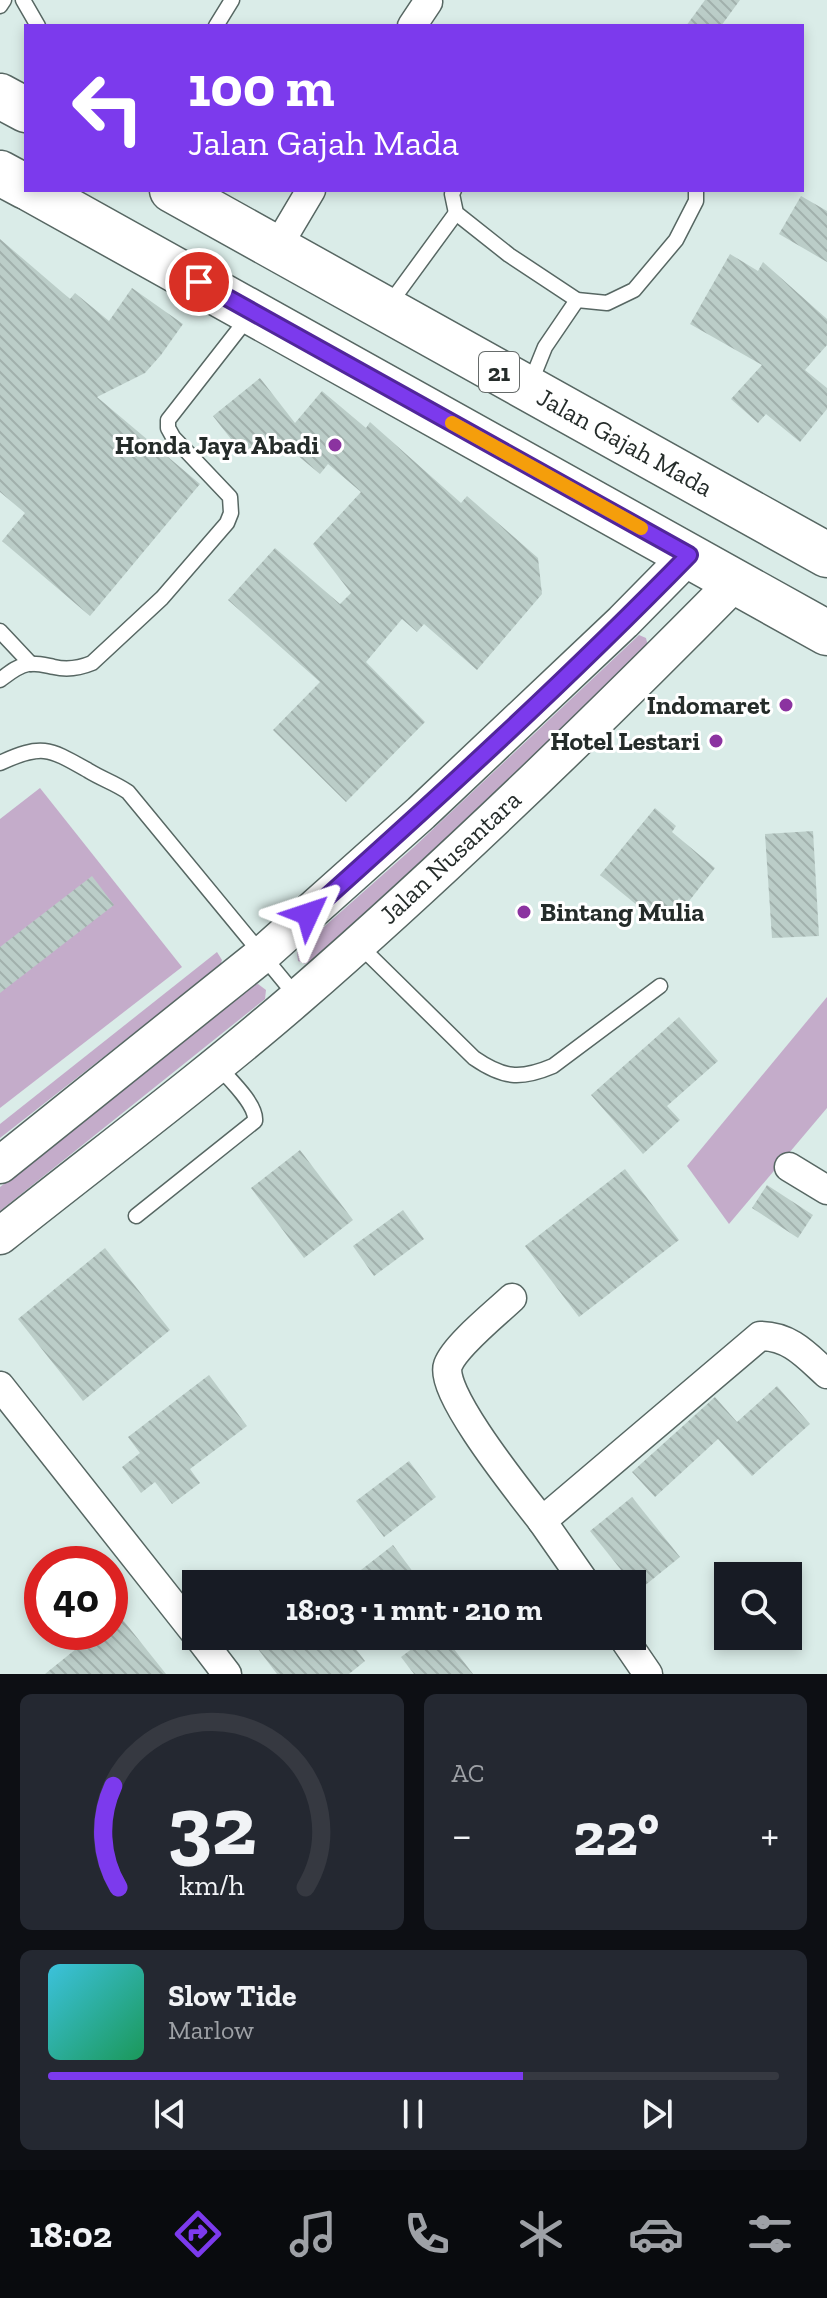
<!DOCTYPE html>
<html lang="id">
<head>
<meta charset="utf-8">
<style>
  :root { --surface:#171b24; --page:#242831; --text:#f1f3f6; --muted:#9ea1a6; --line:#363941; --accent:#7c3aed }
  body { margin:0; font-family:"Zilla Slab",serif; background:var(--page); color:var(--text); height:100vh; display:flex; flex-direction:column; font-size:30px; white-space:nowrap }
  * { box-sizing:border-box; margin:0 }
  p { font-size:26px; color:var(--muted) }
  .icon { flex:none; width:44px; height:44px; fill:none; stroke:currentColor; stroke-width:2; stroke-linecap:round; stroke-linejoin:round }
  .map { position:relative; height:1674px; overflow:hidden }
  .sheet { display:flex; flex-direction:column; gap:20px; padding:20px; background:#0d0f14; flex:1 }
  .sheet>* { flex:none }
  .hud { position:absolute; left:24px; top:24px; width:780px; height:168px; border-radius:0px; box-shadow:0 4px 12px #0003; background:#7c3aed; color:#fff; overflow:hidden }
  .fabs { position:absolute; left:714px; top:1562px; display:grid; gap:16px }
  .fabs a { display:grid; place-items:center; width:88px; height:88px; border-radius:0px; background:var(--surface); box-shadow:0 4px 12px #0003; font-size:40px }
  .speed { position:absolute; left:24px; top:1546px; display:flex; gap:16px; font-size:40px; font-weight:700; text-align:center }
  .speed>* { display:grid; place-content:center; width:104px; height:104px; border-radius:50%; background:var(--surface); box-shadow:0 4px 12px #0003; line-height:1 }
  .speed .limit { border:12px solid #d22; background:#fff; color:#111 }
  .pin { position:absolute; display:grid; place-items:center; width:68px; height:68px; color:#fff; margin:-34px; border:4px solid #fff; border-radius:50%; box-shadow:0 2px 8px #0007 }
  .me { position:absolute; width:88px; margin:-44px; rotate:48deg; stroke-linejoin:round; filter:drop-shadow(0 0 6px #0008) }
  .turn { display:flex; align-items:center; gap:28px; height:168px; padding:0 32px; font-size:36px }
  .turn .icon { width:104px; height:104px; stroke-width:2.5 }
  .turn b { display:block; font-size:56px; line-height:68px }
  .big { font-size:60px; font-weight:700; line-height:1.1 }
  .sheet .widget { flex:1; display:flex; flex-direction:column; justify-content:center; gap:12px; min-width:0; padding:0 28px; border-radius:12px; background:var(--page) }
  .sheet .dial { align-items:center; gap:0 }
  .dial svg { height:208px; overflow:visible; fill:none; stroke:var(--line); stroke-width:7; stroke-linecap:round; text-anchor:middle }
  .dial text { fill:var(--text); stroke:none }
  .song { display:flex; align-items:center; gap:24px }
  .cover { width:96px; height:96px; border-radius:12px; background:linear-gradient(135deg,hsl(190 70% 55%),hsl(150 70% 35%)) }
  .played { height:8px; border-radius:4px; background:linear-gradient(90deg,var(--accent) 65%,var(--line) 65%) }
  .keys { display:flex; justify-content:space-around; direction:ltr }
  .heat { display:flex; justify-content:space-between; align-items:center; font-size:44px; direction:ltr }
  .sheet .tiles { flex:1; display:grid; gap:20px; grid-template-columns:1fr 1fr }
  .widget:last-child { grid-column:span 2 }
  .trip { position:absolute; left:182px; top:1570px; width:464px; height:80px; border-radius:0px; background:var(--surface); box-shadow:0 4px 12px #0003; font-weight:700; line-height:80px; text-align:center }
  .dock { display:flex; height:128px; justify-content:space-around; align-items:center; background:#090b0e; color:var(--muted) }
  .dock .icon { width:56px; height:56px }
  .dock .current { color:var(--accent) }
  .dock b { font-size:36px; color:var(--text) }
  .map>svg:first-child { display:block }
</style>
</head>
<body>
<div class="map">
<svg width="827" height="1674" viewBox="0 0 827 1674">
  <defs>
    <pattern id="building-back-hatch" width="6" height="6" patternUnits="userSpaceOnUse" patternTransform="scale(2)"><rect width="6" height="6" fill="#bbcdc8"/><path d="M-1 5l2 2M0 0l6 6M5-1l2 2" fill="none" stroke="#a1b0ac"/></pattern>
  </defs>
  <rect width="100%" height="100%" fill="#daece8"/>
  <!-- green -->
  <g fill="#c4acca">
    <path d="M639,635L646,638L648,646C537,753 427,860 311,961L305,964L298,961L297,953L299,949L414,847Z"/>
    <polygon points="40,788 182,967 0,1108 0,819"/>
    <polygon points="217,952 222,960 220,966 0,1138 0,1124"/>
    <polygon points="258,984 266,990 265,999 0,1211 0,1187 253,985"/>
    <polygon points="827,997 827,1108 729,1224 687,1166"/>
  </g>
  <!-- building -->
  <g fill="url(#building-back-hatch)">
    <polygon points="705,0 740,0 721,26 686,26"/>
    <polygon points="801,196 827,211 827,262 779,234"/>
    <polygon points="0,239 70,299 75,293 109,321 132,288 183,324 161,355 145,373 97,397 200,484 90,616 2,541 25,513 0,492"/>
    <polygon points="730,254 758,271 763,262 827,319 827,345 805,370 827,388 827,409 800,442 766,414 758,423 731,399 762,365 690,324"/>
    <polygon points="260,378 295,423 322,391 366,428 370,422 461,503 467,496 538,558 542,594 477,670 424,624 417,632 402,619 366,662 425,722 346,802 273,730 320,682 228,600 275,548 340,604 351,593 313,544 361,492 328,464 320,474 273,435 245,457 213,416"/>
    <polygon points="655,808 676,826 672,832 715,868 686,905 679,898 659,923 600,875"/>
    <polygon points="813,831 819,936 772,938 765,834"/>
    <polygon points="92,876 114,905 0,993 0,947"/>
    <polygon points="679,1017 718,1061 667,1106 680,1120 643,1154 591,1095"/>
    <polygon points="300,1150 353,1220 304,1258 251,1188"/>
    <polygon points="625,1169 679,1240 579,1317 525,1246"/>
    <polygon points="767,1185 813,1215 798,1238 752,1208"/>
    <polygon points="403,1210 424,1239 374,1276 353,1246"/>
    <polygon points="105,1248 170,1330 83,1401 18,1319"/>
    <polygon points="209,1375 247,1426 190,1469 200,1483 172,1504 155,1482 141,1493 122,1467 140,1453 128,1437"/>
    <polygon points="777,1386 810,1424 752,1476 718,1439 655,1497 632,1472 715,1397 737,1422"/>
    <polygon points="409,1461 436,1497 384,1537 356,1501"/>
    <polygon points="632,1497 680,1557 638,1591 590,1531"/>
    <polygon points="393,1545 422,1584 343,1584"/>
    <polygon points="119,1615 166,1674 45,1674 97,1632 110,1632 110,1622"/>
    <polygon points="248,1636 346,1636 365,1661 349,1674 277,1674"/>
    <polygon points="429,1636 444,1636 473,1674 414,1674 401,1657"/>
  </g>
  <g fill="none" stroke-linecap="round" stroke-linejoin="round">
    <!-- service casing -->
    <g stroke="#576763" stroke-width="17">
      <g id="service">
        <polyline points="23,0 38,26"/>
        <polyline points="0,6 4,0"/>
        <polyline points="216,26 232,0"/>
        <polyline points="454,190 452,194 456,213 509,255 577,300 607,303 634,290 676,240 696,201 696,190"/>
        <polyline points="388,306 456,213"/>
        <polyline points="530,384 545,347 577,300"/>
        <polyline points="0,631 31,664"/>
        <path d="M0,680C8,674 17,666 28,664C38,663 44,665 54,667C67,670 80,668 92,663L162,598L227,523L231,513L230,497L173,437L168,428V420L250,315"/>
        <path d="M0,763C43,743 50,749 89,771C102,779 115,783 128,792L297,997"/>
        <path d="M358,944L474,1058C503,1078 520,1080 553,1066L660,986"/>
        <path d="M136,1216L255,1121C257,1104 228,1078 217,1065"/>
      </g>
    </g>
    <!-- minor casing -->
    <g stroke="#576763" stroke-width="31">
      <g id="minor">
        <polyline points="412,26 428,2"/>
        <polyline points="276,249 311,190"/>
        <polyline points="789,1167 827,1190"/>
        <path d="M512,1298C495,1314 455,1346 448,1365C438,1392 523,1496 542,1521"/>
        <polyline points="0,1386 196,1634"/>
        <path d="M586,1584L542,1521L760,1336C790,1336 806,1355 827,1374"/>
        <polyline points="198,1636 227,1674"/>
        <polyline points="622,1636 648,1674"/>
      </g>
    </g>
    <!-- tertiary casing -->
    <g stroke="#576763" stroke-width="39">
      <g id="tertiary">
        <polyline points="0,1165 262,955 421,813 623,622 689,555"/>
        <path d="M0,1236C99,1157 201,1081 297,998C449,866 594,725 735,582"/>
      </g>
    </g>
    <!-- trunk casing -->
    <g stroke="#576763" stroke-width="47">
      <g id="trunk">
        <polyline points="0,96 26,110"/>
        <polyline points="0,173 26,187"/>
        <polyline points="32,190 827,633"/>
        <polyline points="172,190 827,555"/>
      </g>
    </g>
    <!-- service -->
    <use href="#service" stroke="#fff" stroke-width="14"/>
    <!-- minor -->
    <use href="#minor" stroke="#fff" stroke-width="28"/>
    <!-- tertiary -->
    <use href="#tertiary" stroke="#fff" stroke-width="36"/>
    <!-- trunk -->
    <use href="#trunk" stroke="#fff" stroke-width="44"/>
  </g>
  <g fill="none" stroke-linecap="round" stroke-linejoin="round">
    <!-- route casing -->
    <g stroke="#51269a" stroke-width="20">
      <path id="route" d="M199,282L689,555C567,680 438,798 308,914"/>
    </g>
    <!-- route -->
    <use href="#route" stroke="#7c3aed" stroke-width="14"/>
    <!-- slow -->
    <polyline stroke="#f59e0b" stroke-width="14" points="452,423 641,528"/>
  </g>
  <!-- markers -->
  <g fill="#8b33a0" stroke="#fff" stroke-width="3">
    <circle cx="335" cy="445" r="8"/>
    <circle cx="786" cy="705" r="8"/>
    <circle cx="716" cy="741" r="8"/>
    <circle cx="524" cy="912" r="8"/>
  </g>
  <g text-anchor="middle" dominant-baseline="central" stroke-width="6" stroke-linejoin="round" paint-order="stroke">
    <!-- shield labels -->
    <rect fill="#fff" stroke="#666b6a" stroke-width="2" x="479" y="352" width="40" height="40" rx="6"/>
    <g font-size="24" font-weight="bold" fill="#252c2a">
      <text x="499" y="372">21</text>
    </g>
    <!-- street labels -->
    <g font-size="26" fill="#252c2a" stroke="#fff">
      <text transform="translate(625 442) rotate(29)">Jalan Gajah Mada</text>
      <text transform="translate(450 857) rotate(-43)">Jalan Nusantara</text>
    </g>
    <!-- poi labels -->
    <g font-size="26" font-weight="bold" fill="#252c2a" stroke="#fff" text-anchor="end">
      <text x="319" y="445">Honda Jaya Abadi</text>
      <text x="770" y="705">Indomaret</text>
      <text x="700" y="741">Hotel Lestari</text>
      <text x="540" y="912" text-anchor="start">Bintang Mulia</text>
    </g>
  </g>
</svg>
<div class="fabs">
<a><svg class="icon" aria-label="search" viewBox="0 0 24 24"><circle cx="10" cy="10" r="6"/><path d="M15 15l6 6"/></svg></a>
</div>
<div class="speed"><div class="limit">40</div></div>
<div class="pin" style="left:199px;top:282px;background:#d93025"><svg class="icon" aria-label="arrive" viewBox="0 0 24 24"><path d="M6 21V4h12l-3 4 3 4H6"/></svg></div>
<svg class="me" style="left:308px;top:914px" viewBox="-20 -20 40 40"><path d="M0-17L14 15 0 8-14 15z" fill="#7c3aed" stroke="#fff" stroke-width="4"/></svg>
<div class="trip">18:03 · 1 mnt · 210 m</div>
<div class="hud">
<div class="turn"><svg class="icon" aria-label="left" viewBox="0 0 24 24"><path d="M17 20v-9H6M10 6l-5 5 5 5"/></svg><div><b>100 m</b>Jalan Gajah Mada</div></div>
</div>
</div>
<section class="sheet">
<div class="tiles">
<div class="widget dial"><svg viewBox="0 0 100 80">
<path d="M14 69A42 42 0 1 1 86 69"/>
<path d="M14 69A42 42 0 0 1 12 30" stroke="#7c3aed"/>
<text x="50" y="56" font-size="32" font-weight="700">32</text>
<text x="50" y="72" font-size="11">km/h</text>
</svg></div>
<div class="widget"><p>AC</p>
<div class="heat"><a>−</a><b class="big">22°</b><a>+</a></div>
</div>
<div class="widget">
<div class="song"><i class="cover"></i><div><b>Slow Tide</b><p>Marlow</p></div></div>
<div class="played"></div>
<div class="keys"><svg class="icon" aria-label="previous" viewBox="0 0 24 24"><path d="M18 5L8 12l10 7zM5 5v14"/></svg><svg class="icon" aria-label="pause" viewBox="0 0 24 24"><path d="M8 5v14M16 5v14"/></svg><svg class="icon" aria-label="next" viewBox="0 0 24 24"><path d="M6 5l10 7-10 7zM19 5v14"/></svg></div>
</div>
</div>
</section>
<nav class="dock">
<b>18:02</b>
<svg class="icon current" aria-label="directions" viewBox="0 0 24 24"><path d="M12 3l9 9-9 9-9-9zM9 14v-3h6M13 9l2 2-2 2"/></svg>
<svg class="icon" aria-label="music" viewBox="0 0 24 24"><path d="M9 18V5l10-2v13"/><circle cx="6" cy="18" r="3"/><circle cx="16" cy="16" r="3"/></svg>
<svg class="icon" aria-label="phone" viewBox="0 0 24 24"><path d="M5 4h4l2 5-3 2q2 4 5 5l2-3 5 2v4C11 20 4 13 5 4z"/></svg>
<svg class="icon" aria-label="climate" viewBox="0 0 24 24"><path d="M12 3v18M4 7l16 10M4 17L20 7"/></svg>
<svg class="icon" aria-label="car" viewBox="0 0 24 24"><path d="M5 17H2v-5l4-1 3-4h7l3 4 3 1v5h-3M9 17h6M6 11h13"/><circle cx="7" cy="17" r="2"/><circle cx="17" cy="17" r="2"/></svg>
<svg class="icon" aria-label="filters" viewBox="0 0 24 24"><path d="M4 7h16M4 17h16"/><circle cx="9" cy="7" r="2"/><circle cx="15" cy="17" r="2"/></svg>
</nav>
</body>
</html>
